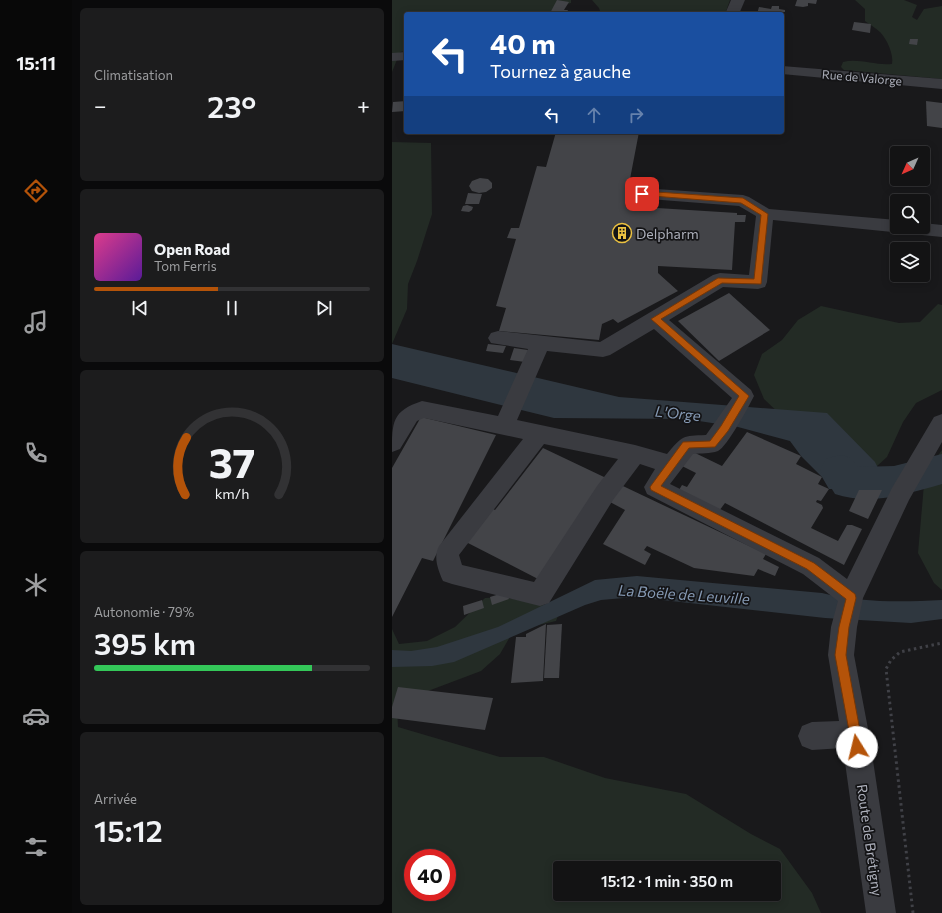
<!DOCTYPE html>
<html lang="fr">
<head>
<meta charset="utf-8">
<style>
  :root { --surface:#131314; --page:#1c1c1d; --text:#f1f3f6; --muted:#9d9ea0; --line:#323234; --accent:#b45309 }
  body { margin:0; font-family:Commissioner,sans-serif; background:var(--page); color:var(--text); height:100vh; display:flex; flex-direction:column; font-size:15px; white-space:nowrap }
  * { box-sizing:border-box; margin:0 }
  p { font-size:13px; color:var(--muted) }
  .icon { flex:none; width:22px; height:22px; fill:none; stroke:currentColor; stroke-width:2; stroke-linecap:round; stroke-linejoin:round }
  .map { position:relative; flex:1; overflow:hidden }
  .side { display:flex; flex-direction:column; gap:8px; padding:8px; background:#0a0a0b; width:320px }
  .side>* { flex:none }
  .top-card { position:absolute; left:12px; top:12px; width:380px; height:122px; border-radius:4px; box-shadow:0 2px 10px #0003,0 0 0 1px var(--line); background:#1a4fa0; color:#fff; overflow:hidden }
  .needle { width:26px; rotate:225deg }
  .buttons { position:absolute; left:498px; top:146px; display:grid; gap:8px }
  .buttons a { display:grid; place-items:center; width:40px; height:40px; border-radius:4px; background:var(--surface); box-shadow:0 2px 10px #0003,0 0 0 1px var(--line); font-size:20px }
  .speed { position:absolute; left:12px; top:849px; display:flex; gap:8px; font-size:20px; font-weight:700; text-align:center }
  .speed>* { display:grid; place-content:center; width:52px; height:52px; border-radius:50%; background:var(--surface); box-shadow:0 2px 10px #0003,0 0 0 1px var(--line); line-height:1 }
  .speed .limit { border:6px solid #d22; background:#fff; color:#111 }
  .pin { position:absolute; display:grid; place-items:center; width:34px; height:34px; color:#fff; margin:-17px; border-radius:8px; box-shadow:0 2px 6px #0006 }
  .me { position:absolute; width:44px; margin:-22px; rotate:351deg; stroke-linejoin:round; filter:drop-shadow(0 0 3px #0008) }
  .turn { display:flex; align-items:center; gap:14px; height:84px; padding:0 20px; font-size:18px }
  .turn .icon { width:52px; height:52px; stroke-width:2.5 }
  .turn b { display:block; font-size:28px; line-height:34px }
  .lanes { display:flex; align-items:center; height:38px; padding:0 20px; background:#0003; justify-content:center; gap:20px; direction:ltr }
  .lanes .off { opacity:.35 }
  .big { font-size:30px; font-weight:600; line-height:1.1 }
  .side .widget { flex:1; display:flex; flex-direction:column; justify-content:center; gap:6px; min-width:0; padding:0 14px; border-radius:6px; background:var(--page) }
  .side .dial { align-items:center; gap:0 }
  .dial svg { height:104px; overflow:visible; fill:none; stroke:var(--line); stroke-width:7; stroke-linecap:round; text-anchor:middle }
  .dial text { fill:var(--text); stroke:none }
  .song { display:flex; align-items:center; gap:12px }
  .cover { width:48px; height:48px; border-radius:6px; background:linear-gradient(135deg,hsl(330 70% 55%),hsl(270 70% 35%)) }
  .played { height:4px; border-radius:2px; background:linear-gradient(90deg,var(--accent) 45%,var(--line) 45%) }
  .keys { display:flex; justify-content:space-around; direction:ltr }
  .heat { display:flex; justify-content:space-between; align-items:center; font-size:22px; direction:ltr }
  .charge { height:6px; border-radius:3px; background:linear-gradient(90deg,#34c759 79%,var(--line) 0) }
  .trip { position:absolute; left:161px; top:861px; width:228px; height:40px; border-radius:4px; background:var(--surface); box-shadow:0 2px 10px #0003,0 0 0 1px var(--line); font-weight:600; line-height:40px; text-align:center }
  main { display:flex; flex:1; min-height:0 }
  .dock { display:flex; flex-direction:column; width:72px; justify-content:space-around; align-items:center; background:#080808; color:var(--muted) }
  .dock .icon { width:28px; height:28px }
  .dock .active { color:var(--accent) }
  .dock b { font-size:18px; color:var(--text) }
  .map>svg:first-child { display:block }
</style>
</head>
<body>
<main>
<nav class="dock">
<b>15:11</b>
<svg class="icon active" aria-label="directions" viewBox="0 0 24 24"><path d="M12 3l9 9-9 9-9-9zM9 14v-3h6M13 9l2 2-2 2"/></svg>
<svg class="icon" aria-label="music" viewBox="0 0 24 24"><path d="M9 18V5l10-2v13"/><circle cx="6" cy="18" r="3"/><circle cx="16" cy="16" r="3"/></svg>
<svg class="icon" aria-label="phone" viewBox="0 0 24 24"><path d="M5 4h4l2 5-3 2q2 4 5 5l2-3 5 2v4C11 20 4 13 5 4z"/></svg>
<svg class="icon" aria-label="climate" viewBox="0 0 24 24"><path d="M12 3v18M4 7l16 10M4 17L20 7"/></svg>
<svg class="icon" aria-label="car" viewBox="0 0 24 24"><path d="M5 17H2v-5l4-1 3-4h7l3 4 3 1v5h-3M9 17h6M6 11h13"/><circle cx="7" cy="17" r="2"/><circle cx="17" cy="17" r="2"/></svg>
<svg class="icon" aria-label="filters" viewBox="0 0 24 24"><path d="M4 7h16M4 17h16"/><circle cx="9" cy="7" r="2"/><circle cx="15" cy="17" r="2"/></svg>
</nav>
<section class="side">
<div class="widget"><p>Climatisation</p>
<div class="heat"><a>−</a><b class="big">23°</b><a>+</a></div>
</div>
<div class="widget">
<div class="song"><i class="cover"></i><div><b>Open Road</b><p>Tom Ferris</p></div></div>
<div class="played"></div>
<div class="keys"><svg class="icon" aria-label="previous" viewBox="0 0 24 24"><path d="M18 5L8 12l10 7zM5 5v14"/></svg><svg class="icon" aria-label="pause" viewBox="0 0 24 24"><path d="M8 5v14M16 5v14"/></svg><svg class="icon" aria-label="next" viewBox="0 0 24 24"><path d="M6 5l10 7-10 7zM19 5v14"/></svg></div>
</div>
<div class="widget dial"><svg viewBox="0 0 100 80">
<path d="M14 69A42 42 0 1 1 86 69"/>
<path d="M14 69A42 42 0 0 1 15 25" stroke="#b45309"/>
<text x="50" y="56" font-size="32" font-weight="700">37</text>
<text x="50" y="72" font-size="11">km/h</text>
</svg></div>
<div class="widget"><p>Autonomie · 79%</p><b class="big">395 km</b><div class="charge"></div></div>
<div class="widget"><p>Arrivée</p><b class="big">15:12</b></div>
</section>
<div class="map">
<svg width="550" height="913" viewBox="0 0 550 913">
  <rect width="100%" height="100%" fill="#19191b"/>
  <!-- green -->
  <g fill="#232b25" fill-rule="evenodd">
    <polygon points="0,0 179,0 179,3 163,7 156,14 14,14 14,51 8,52 0,72"/>
    <polygon points="200,0 338,0 333,14 209,14 207,8"/>
    <path d="M463,0H512L525,5L520,17L525,20L532,9L550,6V79L452,70L449,67L451,62C467,58 484,66 500,64C502,55 495,39 488,32C484,28 478,25 473,21V9Z"/>
    <polygon points="0,142 39,143 40,214 25,261 16,284 15,309 0,344"/>
    <polygon points="546,304 550,305 550,390 524,403 511,422 495,457 484,467 395,421 372,399 362,375 370,354 390,340 406,320 429,306 507,323 528,322"/>
    <polygon points="550,450 550,590 542,583 526,553 533,473"/>
    <path d="M111,597L169,608L164,621L133,628L119,635L108,654L89,671L28,694L5,707L6,727L108,757H152L213,778L294,794L359,834L388,849L420,893L429,913H0V629L7,644L35,641L63,627L93,598ZM21,858H55V892H21ZM168,868H382V894H168Z"/>
  </g>
  <!-- water -->
  <g fill="#2f373f">
    <polygon points="0,344 227,397 435,413 483,462 489,474 501,477 489,483 487,488 490,490 437,489 430,477 409,456 398,441 346,427 294,419 162,418 0,378"/>
    <polygon points="550,462 550,484 507,487 526,471"/>
    <path d="M245,576L430,593C469,603 511,602 550,600V619L519,623L433,618L243,597L209,600L193,605L62,662L40,666L0,667V650L19,651L45,647L106,627L203,580Z"/>
  </g>
  <g fill="none" stroke-linecap="round" stroke-linejoin="round">
    <!-- river -->
    <path fill="#2f373f" fill-rule="evenodd" d="M550,454V484C515,494 478,506 443,494L428,470L434,459C449,454 456,453 466,467L502,466Z"/>
  </g>
  <!-- building -->
  <g fill="#434448">
    <polygon points="165,0 177,2 172,10 176,10 174,14 158,13"/>
    <polygon points="405,0 425,0 424,4 416,3 416,6 411,7 403,6"/>
    <polygon points="380,6 387,6 387,9 393,10 393,12 386,12 385,14 365,14 367,7 379,9"/>
    <polygon points="462,22 479,24 478,33 460,30"/>
    <polygon points="518,39 526,39 525,45 517,44"/>
    <polygon points="14,101 14,111 0,112 1,102"/>
    <polygon points="534,101 550,103 550,128 535,126"/>
    <polygon points="164,132 247,132 238,179 249,180 244,201 234,201 233,206 236,207 237,203 250,204 249,207 345,213 345,215 354,215 353,222 343,222 340,270 266,266 266,273 286,291 226,323 221,319 210,324 207,340 107,331 114,308 104,306 124,239 115,238 119,228 127,228 145,166 154,167"/>
    <polygon points="88,178 96,179 100,183 100,188 94,192 87,193 80,191 77,186 80,181"/>
    <polygon points="76,193 90,194 87,204 73,204"/>
    <polygon points="75,205 81,207 80,210 77,212 69,211 71,206"/>
    <polygon points="337,293 378,330 327,361 286,321"/>
    <polygon points="96,344 114,346 111,353 94,351"/>
    <polygon points="122,348 136,350 133,362 118,360"/>
    <polygon points="29,417 104,435 41,561 30,558 0,617 0,468"/>
    <polygon points="355,432 409,456 404,464 430,477 426,484 437,489 429,501 425,500 424,502 430,505 431,508 419,528 446,541 455,525 460,525 470,529 452,565 333,503 327,511 287,490 290,485 295,487 304,473 288,465 299,451 330,466"/>
    <polygon points="151,448 374,554 371,559 387,567 383,576 366,569 362,576 302,568 255,546 252,550 259,554 253,565 211,544 233,510 218,502 146,579 74,542 99,508 103,510"/>
    <polygon points="467,490 490,490 476,519 457,511"/>
    <polygon points="114,592 117,599 100,605 98,597"/>
    <polygon points="90,600 92,608 72,615 71,606"/>
    <polygon points="154,624 151,681 119,683 124,637 134,637 134,634"/>
    <polygon points="170,624 167,678 152,678 155,625"/>
    <polygon points="6,687 101,698 93,730 0,718 0,707"/>
  </g>
  <g fill="none" stroke-linecap="round" stroke-linejoin="round">
    <!-- path -->
    <polyline stroke="#404147" stroke-width="3" stroke-dasharray="2.5 3.5" stroke-linecap="butt" points="521,913 494,669 499,660 508,652 550,643"/>
    <!-- minor -->
    <g fill="#3a3b40" fill-rule="evenodd">
      <polygon points="339,0 353,0 347,14 333,14"/>
      <polygon points="14,52 14,60 0,61 0,53"/>
      <polygon points="390,66 550,79 550,89 390,74"/>
      <path d="M250,188L351,195L357,197L377,209L505,220V227H531V223L550,225V237L381,220L375,282L373,287L366,289L331,287L277,320L359,390L362,396C357,406 335,447 326,451C318,454 309,453 301,454L278,484L427,558L455,579L500,488L542,417L550,414V442L517,500L471,598L465,627L462,655L477,734L504,913H474L451,748L420,750L410,746L406,736L410,726L420,722L447,721L436,655L439,627L446,601L411,574L255,494L252,487L263,469L248,464L221,500L157,603L148,606L60,584L51,581C46,570 41,557 47,546L131,439L32,418L25,421L8,449L0,452C0,422 0,411 30,401L106,416L136,349L99,343L96,338L99,333L106,331L208,342L321,275L328,273L357,275L364,216L347,206L244,198L241,194L244,190ZM262,329L340,398L314,435C290,436 291,435 275,454L243,445L125,420L155,351L211,357L218,355ZM152,444L226,459L205,486L142,582L70,565L67,555Z"/>
    </g>
  </g>
  <!-- route -->
  <polygon fill="#b45309" stroke="#753606" points="250,191 351,198 376,214 369,284 330,283 269,319 357,396 336,431 323,447 297,448 269,486 422,563 463,594 464,598 457,627 454,655 471,747 469,751 465,753 461,751 460,747 443,655 447,627 454,599 415,569 259,490 258,487 291,442 318,441 329,426 347,396 259,319 326,278 362,279 369,215 349,203 248,195 248,192"/>
  <!-- icons -->
  <defs>
    <g id="building-ring" transform="scale(1)"><circle r="9.5" fill="#141416" stroke="#ecc241" stroke-width="1.5"/><path d="M-4-6H4V6H1V3H-1V6H-4ZM-2.5-4.3h1.7v1.8h-1.7ZM.8-4.3h1.7v1.8H.8ZM-2.5-1h1.7V.8h-1.7ZM.8-1h1.7V.8H.8Z" fill="#ecc241"/></g>
  </defs>
  <g fill-rule="evenodd">
    <use href="#building-ring" x="230" y="233"/>
  </g>
  <g text-anchor="middle" dominant-baseline="central" stroke-width="3.5" stroke-linejoin="round" paint-order="stroke">
    <!-- far-street labels -->
    <g font-size="12" fill="#acafba" stroke="#141416">
      <text transform="translate(470 77) rotate(5)">Rue de Valorge</text>
    </g>
    <!-- poi labels -->
    <g font-size="14" fill="#acafba" stroke="#141416" text-anchor="start">
      <text x="244" y="233">Delpharm</text>
    </g>
    <!-- street labels -->
    <g font-size="14" fill="#acafba" stroke="#141416">
      <text transform="translate(478 840) rotate(82)">Route de Brétigny</text>
    </g>
    <!-- water labels -->
    <g font-size="15" font-style="italic" fill="#8599b3" stroke="#141416">
      <text transform="translate(286 413) rotate(6)">L'Orge</text>
      <text transform="translate(292 594) rotate(4)">La Boële de Leuville</text>
    </g>
  </g>
</svg>
<div class="buttons">
<a><svg class="needle" viewBox="-14 -14 28 28"><path d="M0-13l5 13h-10z" fill="#e53935"/><path d="M0 13l5-13h-10z" fill="#9d9ea0"/></svg></a>
<a><svg class="icon" aria-label="search" viewBox="0 0 24 24"><circle cx="10" cy="10" r="6"/><path d="M15 15l6 6"/></svg></a>
<a><svg class="icon" aria-label="layers" viewBox="0 0 24 24"><path d="M12 4l9 5-9 5-9-5zM3 14l9 5 9-5"/></svg></a>
</div>
<div class="speed"><div class="limit">40</div></div>
<div class="pin" style="left:250px;top:194px;background:#d93025"><svg class="icon" aria-label="arrive" viewBox="0 0 24 24"><path d="M6 21V4h12l-3 4 3 4H6"/></svg></div>
<svg class="me" style="left:465px;top:747px" viewBox="-20 -20 40 40"><circle r="19" fill="#fff"/><path d="M0-13L10 11 0 6-10 11z" fill="#b45309"/></svg>
<div class="trip">15:12 · 1 min · 350 m</div>
<div class="top-card">
<div class="turn"><svg class="icon" aria-label="left" viewBox="0 0 24 24"><path d="M17 20v-9H6M10 6l-5 5 5 5"/></svg><div><b>40 m</b>Tournez à gauche</div></div>
<div class="lanes"><svg class="icon" aria-label="left" viewBox="0 0 24 24"><path d="M17 20v-9H6M10 6l-5 5 5 5"/></svg><svg class="icon off" aria-label="ahead" viewBox="0 0 24 24"><path d="M12 20V5M6 11l6-6 6 6"/></svg><svg class="icon off" aria-label="right" viewBox="0 0 24 24"><path d="M7 20v-9h11M14 6l5 5-5 5"/></svg></div>
</div>
</div>
</main>
</body>
</html>
